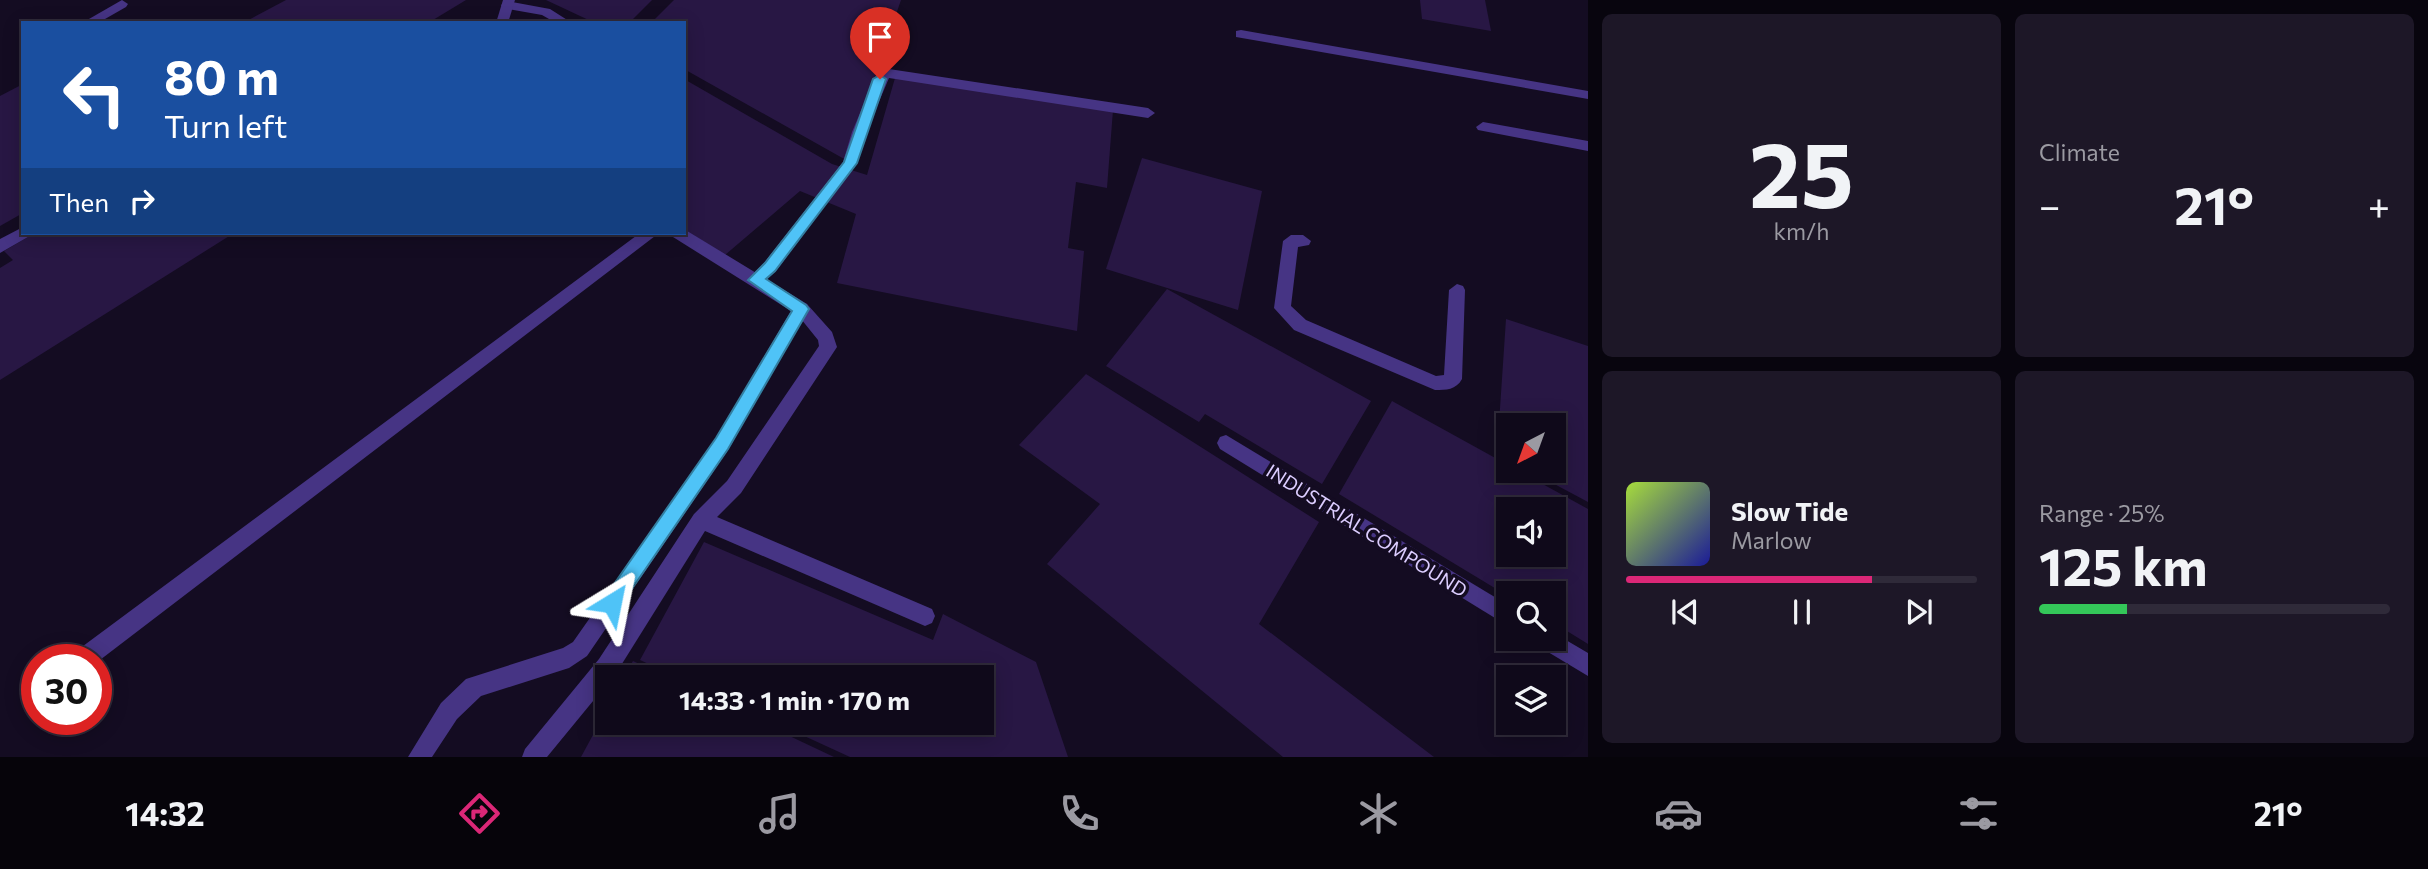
<!DOCTYPE html>
<html lang="en">
<head>
<meta charset="utf-8">
<style>
  :root { --surface:#0f091a; --page:#1d1727; --text:#f1f3f6; --muted:#9b9aa2; --line:#2f2a39; --accent:#db2777 }
  body { margin:0; font-family:Commissioner,sans-serif; background:var(--page); color:var(--text); height:100vh; display:flex; flex-direction:column; font-size:26px; white-space:nowrap }
  * { box-sizing:border-box; margin:0 }
  p { font-size:23px; color:var(--muted) }
  .icon { flex:none; width:38px; height:38px; fill:none; stroke:currentColor; stroke-width:2; stroke-linecap:round; stroke-linejoin:round }
  .map { position:relative; flex:1; overflow:hidden }
  .drawer { display:flex; flex-direction:column; gap:14px; padding:14px; background:#08050e; width:840px }
  .drawer>* { flex:none }
  .banner { position:absolute; left:21px; top:21px; width:665px; height:214px; border-radius:0px; box-shadow:0 4px 18px #0003,0 0 0 2px var(--line); background:#1a4fa0; color:#fff; overflow:hidden }
  .needle { width:46px; rotate:221deg }
  .tools { position:absolute; left:1496px; top:413px; display:grid; gap:14px }
  .tools a { display:grid; place-items:center; width:70px; height:70px; border-radius:0px; background:var(--surface); box-shadow:0 4px 18px #0003,0 0 0 2px var(--line); font-size:35px }
  .speed { position:absolute; left:21px; top:644px; display:flex; gap:14px; font-size:35px; font-weight:700; text-align:center }
  .speed>* { display:grid; place-content:center; width:91px; height:91px; border-radius:50%; background:var(--surface); box-shadow:0 4px 18px #0003,0 0 0 2px var(--line); line-height:1 }
  .speed .limit { border:10px solid #d22; background:#fff; color:#111 }
  .pin { position:absolute; display:grid; place-items:center; width:60px; height:60px; color:#fff; margin:-72px -30px; border-radius:50% 50% 50% 0; rotate:-45deg; box-shadow:0 0 7px #0007 }
  .pin .icon { rotate:45deg }
  .me { position:absolute; width:77px; margin:-38px; rotate:35deg; stroke-linejoin:round; filter:drop-shadow(0 0 5px #0008) }
  .turn { display:flex; align-items:center; gap:24px; height:147px; padding:0 28px; font-size:32px }
  .turn .icon { width:91px; height:91px; stroke-width:2.5 }
  .turn b { display:block; font-size:49px; line-height:60px }
  .then { display:flex; align-items:center; height:66px; padding:0 28px; background:#0003; gap:14px; font-size:26px }
  .big { font-size:52px; font-weight:700; line-height:1.1 }
  .drawer .widget { flex:1; display:flex; flex-direction:column; justify-content:center; gap:10px; min-width:0; padding:0 24px; border-radius:10px; background:var(--page) }
  .drawer .dial { align-items:center; gap:0 }
  .dial b { font-size:91px; line-height:1 }
  .song { display:flex; align-items:center; gap:21px }
  .cover { width:84px; height:84px; border-radius:10px; background:linear-gradient(135deg,hsl(80 70% 55%),hsl(240 70% 35%)) }
  .played { height:7px; border-radius:4px; background:linear-gradient(90deg,var(--accent) 70%,var(--line) 70%) }
  .keys { display:flex; justify-content:space-around; direction:ltr }
  .heat { display:flex; justify-content:space-between; align-items:center; font-size:38px; direction:ltr }
  .charge { height:10px; border-radius:5px; background:linear-gradient(90deg,#34c759 25%,var(--line) 0) }
  .drawer .tiles { flex:1; display:grid; gap:14px; grid-template-columns:repeat(2,1fr) }
  .trip { position:absolute; left:595px; top:665px; width:399px; height:70px; border-radius:0px; background:var(--surface); box-shadow:0 4px 18px #0003,0 0 0 2px var(--line); font-weight:700; line-height:70px; text-align:center }
  .dock { display:flex; height:112px; justify-content:space-around; align-items:center; background:#06040a; color:var(--muted) }
  .dock .icon { width:49px; height:49px }
  .dock .current { color:var(--accent) }
  .dock b { font-size:32px; color:var(--text) }
  main { display:flex; flex:1; min-height:0 }
  .map>svg:first-child { display:block }
</style>
</head>
<body>
<main>
<div class="map">
<svg width="1588" height="757" viewBox="0 0 1588 757">
  <rect width="100%" height="100%" fill="#140c22"/>
  <!-- building -->
  <g fill="#281744" fill-rule="evenodd">
    <polygon points="286,0 466,0 428,23 243,23"/>
    <polygon points="546,0 652,0 629,23 595,23"/>
    <polygon points="674,0 901,0 846,160 684,69 684,23 651,23"/>
    <polygon points="1420,0 1485,0 1491,31 1422,19"/>
    <polygon points="895,78 1113,110 1107,188 1076,182 1068,248 1084,251 1077,331 837,283 856,214 800,191 725,255 684,229 684,79 832,164 867,175"/>
    <polygon points="23,84 23,213 0,226 0,96"/>
    <polygon points="1142,158 1262,191 1238,310 1106,269"/>
    <polygon points="35,233 234,233 0,380 0,268 13,260 4,251"/>
    <polygon points="1167,289 1371,401 1322,484 1205,414 1199,422 1106,366"/>
    <polygon points="1506,319 1588,346 1588,502 1530,471 1554,471 1554,425 1508,425 1508,459 1497,453"/>
    <polygon points="1086,374 1319,522 1259,624 1434,757 1283,757 1047,564 1100,504 1019,445"/>
    <path d="M1392,401L1508,465V471H1519L1588,509V644L1554,623V593H1508V596L1339,494ZM1508,509H1554V555H1508Z"/>
    <polygon points="704,542 933,640 943,614 1036,662 1068,757 850,757 776,723 982,723 982,677 677,677 640,660"/>
    <polygon points="633,661 667,677 624,677"/>
    <polygon points="607,709 607,723 762,723 834,757 581,757"/>
  </g>
  <g fill="none" stroke-linecap="round" stroke-linejoin="round">
    <!-- lane -->
    <g fill="#463484" fill-rule="evenodd">
      <polygon points="122,0 128,4 126,7 98,23 82,23"/>
      <polygon points="507,1 550,9 572,23 556,23 542,15 503,8 501,5"/>
      <polygon points="889,69 1148,108 1155,113 1148,118 889,78 866,132 857,163 776,271 761,284 749,284 747,280 764,263 843,162 852,132 876,75"/>
      <polygon points="23,227 23,233 31,233 28,237 0,253 0,239"/>
      <polygon points="640,233 659,233 96,663 96,660 72,660 75,652"/>
      <path d="M1291,235H1303L1311,241L1309,245L1298,247L1291,306L1306,320L1436,376L1444,375L1449,290L1457,284L1463,286L1465,290L1462,379C1456,390 1446,390 1435,390L1294,330L1274,308L1283,241Z"/>
      <polygon points="801,302 807,304 832,332 837,347 741,493 717,517 932,609 935,616 932,623 925,626 705,531 615,675 607,677 607,684 547,757 522,757 525,749 599,659 694,514 727,481 819,346 818,340 793,309 795,304"/>
      <polygon points="1226,435 1508,605 1508,626 1220,449 1217,443 1220,437"/>
      <polygon points="1554,633 1588,653 1588,676 1538,646 1535,639 1554,639"/>
    </g>
    <!-- street -->
    <g fill="#463484" fill-rule="evenodd">
      <polygon points="503,0 515,0 508,23 496,23"/>
      <polygon points="1241,30 1588,91 1588,99 1236,37 1236,31"/>
      <polygon points="1483,122 1588,141 1588,151 1478,130 1476,127"/>
      <polygon points="684,229 807,304 809,309 728,450 587,656 569,668 481,696 457,719 432,757 408,757 441,703 466,679 563,648 573,642 716,438 791,311 673,237 670,233 684,233"/>
    </g>
  </g>
  <!-- route -->
  <polygon fill="#4fc3f7" stroke="#337fa1" stroke-width="2" points="880,75 886,79 857,163 775,271 766,279 806,305 809,309 728,449 618,609 612,612 605,609 602,603 605,597 716,438 792,311 748,280 765,263 844,162 873,79"/>
  <g text-anchor="middle" dominant-baseline="central" stroke-width="7" stroke-linejoin="round" paint-order="stroke">
    <!-- street labels -->
    <g font-size="19" fill="#dccdff" stroke="#140c22">
      <text transform="translate(1367 530) rotate(32)">INDUSTRIAL COMPOUND</text>
    </g>
  </g>
</svg>
<div class="tools">
<a><svg class="needle" viewBox="-14 -14 28 28"><path d="M0-13l5 13h-10z" fill="#e53935"/><path d="M0 13l5-13h-10z" fill="#9b9aa2"/></svg></a>
<a><svg class="icon" aria-label="sound" viewBox="0 0 24 24"><path d="M4 9h4l5-4v14l-5-4H4zM17 9q2 3 0 6"/></svg></a>
<a><svg class="icon" aria-label="search" viewBox="0 0 24 24"><circle cx="10" cy="10" r="6"/><path d="M15 15l6 6"/></svg></a>
<a><svg class="icon" aria-label="layers" viewBox="0 0 24 24"><path d="M12 4l9 5-9 5-9-5zM3 14l9 5 9-5"/></svg></a>
</div>
<div class="speed"><div class="limit">30</div></div>
<div class="pin" style="left:880px;top:79px;background:#d93025"><svg class="icon" aria-label="arrive" viewBox="0 0 24 24"><path d="M6 21V4h12l-3 4 3 4H6"/></svg></div>
<svg class="me" style="left:612px;top:603px" viewBox="-20 -20 40 40"><path d="M0-17L14 15 0 8-14 15z" fill="#4fc3f7" stroke="#fff" stroke-width="4"/></svg>
<div class="trip">14:33 · 1 min · 170 m</div>
<div class="banner">
<div class="turn"><svg class="icon" aria-label="left" viewBox="0 0 24 24"><path d="M17 20v-9H6M10 6l-5 5 5 5"/></svg><div><b>80 m</b>Turn left</div></div>
<div class="then">Then<svg class="icon" aria-label="right" viewBox="0 0 24 24"><path d="M7 20v-9h11M14 6l5 5-5 5"/></svg></div>
</div>
</div>
<section class="drawer">
<div class="tiles">
<div class="widget dial"><b>25</b><p>km/h</p></div>
<div class="widget"><p>Climate</p>
<div class="heat"><a>−</a><b class="big">21°</b><a>+</a></div>
</div>
<div class="widget">
<div class="song"><i class="cover"></i><div><b>Slow Tide</b><p>Marlow</p></div></div>
<div class="played"></div>
<div class="keys"><svg class="icon" aria-label="previous" viewBox="0 0 24 24"><path d="M18 5L8 12l10 7zM5 5v14"/></svg><svg class="icon" aria-label="pause" viewBox="0 0 24 24"><path d="M8 5v14M16 5v14"/></svg><svg class="icon" aria-label="next" viewBox="0 0 24 24"><path d="M6 5l10 7-10 7zM19 5v14"/></svg></div>
</div>
<div class="widget"><p>Range · 25%</p><b class="big">125 km</b><div class="charge"></div></div>
</div>
</section>
</main>
<nav class="dock">
<b>14:32</b>
<svg class="icon current" aria-label="directions" viewBox="0 0 24 24"><path d="M12 3l9 9-9 9-9-9zM9 14v-3h6M13 9l2 2-2 2"/></svg>
<svg class="icon" aria-label="music" viewBox="0 0 24 24"><path d="M9 18V5l10-2v13"/><circle cx="6" cy="18" r="3"/><circle cx="16" cy="16" r="3"/></svg>
<svg class="icon" aria-label="phone" viewBox="0 0 24 24"><path d="M5 4h4l2 5-3 2q2 4 5 5l2-3 5 2v4C11 20 4 13 5 4z"/></svg>
<svg class="icon" aria-label="climate" viewBox="0 0 24 24"><path d="M12 3v18M4 7l16 10M4 17L20 7"/></svg>
<svg class="icon" aria-label="car" viewBox="0 0 24 24"><path d="M5 17H2v-5l4-1 3-4h7l3 4 3 1v5h-3M9 17h6M6 11h13"/><circle cx="7" cy="17" r="2"/><circle cx="17" cy="17" r="2"/></svg>
<svg class="icon" aria-label="filters" viewBox="0 0 24 24"><path d="M4 7h16M4 17h16"/><circle cx="9" cy="7" r="2"/><circle cx="15" cy="17" r="2"/></svg>
<b>21°</b>
</nav>
</body>
</html>
